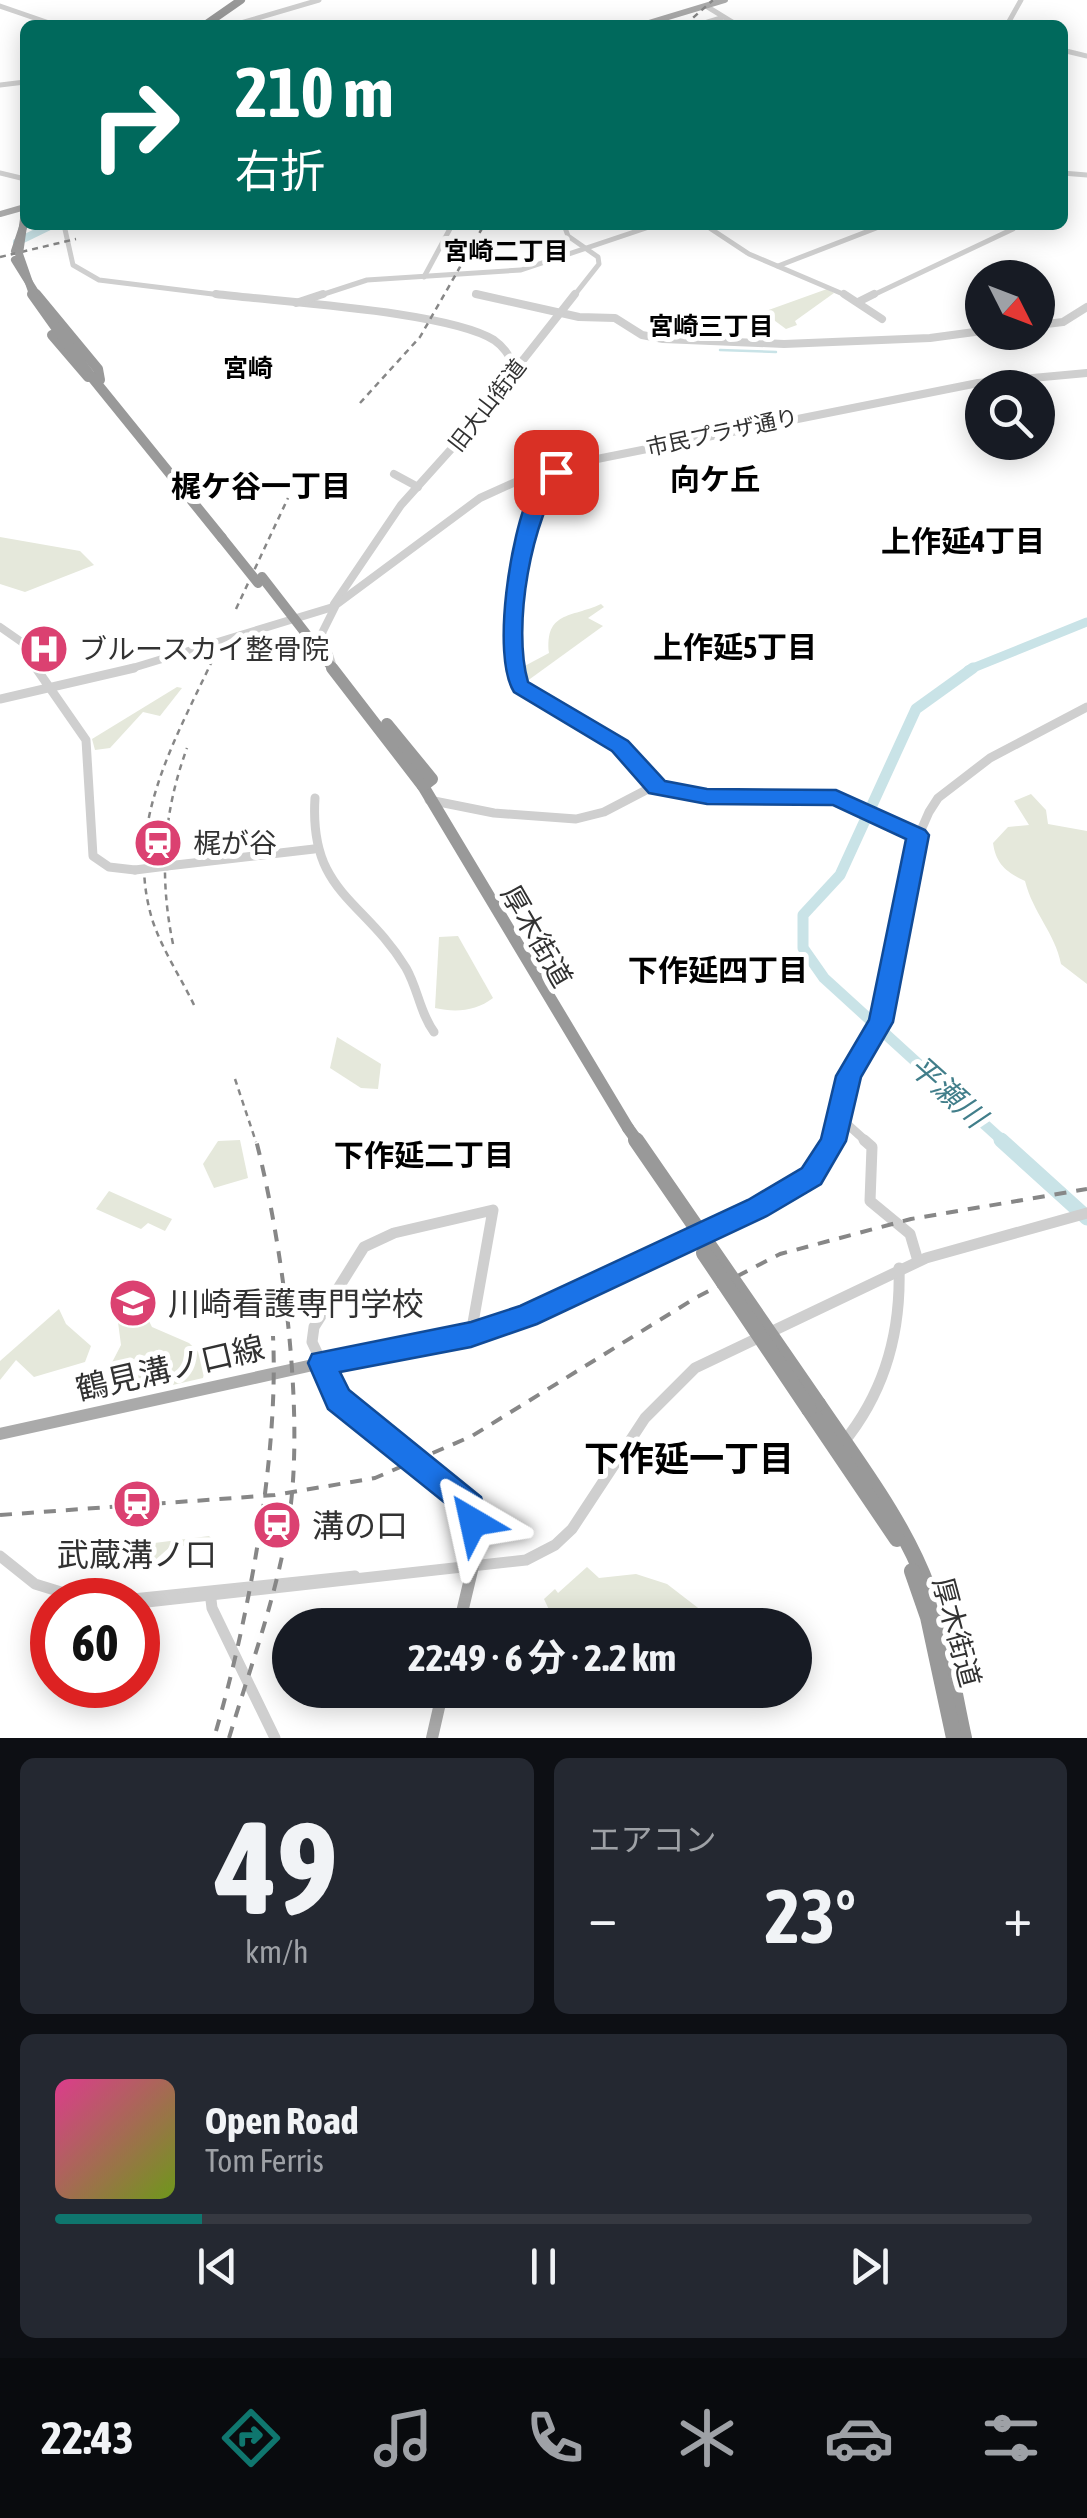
<!DOCTYPE html>
<html lang="ja">
<head>
<meta charset="utf-8">
<style>
  :root { --surface:#171b24; --page:#242831; --text:#f1f3f6; --muted:#9ea1a6; --line:#363941; --accent:#0f766e }
  body { margin:0; font-family:"Asap Condensed","Noto Sans JP",sans-serif; background:var(--page); color:var(--text); height:100vh; display:flex; flex-direction:column; font-size:38px; white-space:nowrap }
  * { box-sizing:border-box; margin:0 }
  p { font-size:32px; color:var(--muted) }
  .icon { flex:none; width:55px; height:55px; fill:none; stroke:currentColor; stroke-width:2; stroke-linecap:round; stroke-linejoin:round }
  .map { position:relative; height:1738px; overflow:hidden }
  .side { display:flex; flex-direction:column; gap:20px; padding:20px; background:#0d0f14; flex:1 }
  .side>* { flex:none }
  .banner { position:absolute; left:20px; top:20px; width:1048px; height:210px; border-radius:15px; box-shadow:0 5px 25px #0003; background:#00695c; color:#fff; overflow:hidden }
  .needle { width:65px; rotate:132deg }
  .buttons { position:absolute; left:965px; top:260px; display:grid; gap:20px }
  .buttons a { display:grid; place-items:center; width:90px; height:90px; border-radius:50%; background:var(--surface); box-shadow:0 5px 25px #0003; font-size:50px }
  .speed { position:absolute; left:30px; top:1578px; display:flex; gap:20px; font-size:50px; font-weight:700; text-align:center }
  .speed>* { display:grid; place-content:center; width:130px; height:130px; border-radius:50%; background:var(--surface); box-shadow:0 5px 25px #0003; line-height:1 }
  .speed .limit { border:15px solid #d22; background:#fff; color:#111 }
  .pin { position:absolute; display:grid; place-items:center; width:85px; height:85px; color:#fff; margin:-42px; border-radius:20px; box-shadow:0 5px 15px #0006 }
  .me { position:absolute; width:110px; margin:-55px; rotate:324deg; stroke-linejoin:round; filter:drop-shadow(0 0 8px #0008) }
  .turn { display:flex; align-items:center; gap:35px; height:210px; padding:0 50px; font-size:45px }
  .turn .icon { width:130px; height:130px; stroke-width:2.5 }
  .turn b { display:block; font-size:70px; line-height:85px }
  .big { font-size:75px; font-weight:700; line-height:1.1 }
  .side .card { flex:1; display:flex; flex-direction:column; justify-content:center; gap:15px; min-width:0; padding:0 35px; border-radius:15px; background:var(--page) }
  .side .dial { align-items:center; gap:0 }
  .dial b { font-size:130px; line-height:1 }
  .song { display:flex; align-items:center; gap:30px }
  .cover { width:120px; height:120px; border-radius:15px; background:linear-gradient(135deg,hsl(330 70% 55%),hsl(80 70% 35%)) }
  .played { height:10px; border-radius:5px; background:linear-gradient(90deg,var(--accent) 15%,var(--line) 15%) }
  .keys { display:flex; justify-content:space-around; direction:ltr }
  .heat { display:flex; justify-content:space-between; align-items:center; font-size:55px; direction:ltr }
  .side .tiles { flex:1; display:grid; gap:20px; grid-template-columns:1fr 1fr }
  .card:last-child { grid-column:span 2 }
  .trip { position:absolute; left:272px; top:1608px; width:540px; height:100px; border-radius:50px; background:var(--surface); box-shadow:0 5px 25px #0003; font-weight:700; line-height:100px; text-align:center }
  .tab-bar { display:flex; height:160px; justify-content:space-around; align-items:center; background:#090b0e; color:var(--muted) }
  .tab-bar .icon { width:70px; height:70px }
  .tab-bar .current { color:var(--accent) }
  .tab-bar b { font-size:45px; color:var(--text) }
  .map>svg:first-child { display:block }
</style>
</head>
<body>
<div class="map">
<svg width="1087" height="1738" viewBox="0 0 1087 1738">
  <rect width="100%" height="100%" fill="#fff"/>
  <!-- green -->
  <g fill="#e5e8db">
    <polygon points="827,289 834,293 795,321 797,325 786,329 763,312"/>
    <polygon points="0,537 80,551 94,565 25,592 0,584"/>
    <path d="M601,604L604,607L588,618L603,626L523,684L519,669L549,653C545,611 571,618 601,604Z"/>
    <polygon points="177,687 182,688 160,716 143,712 110,748 95,750 92,739"/>
    <path d="M1031,794L1046,810L1048,824L1087,831V984L1061,964C1055,933 1033,913 1025,881C1006,872 996,864 993,843L1008,827L1029,825L1014,801Z"/>
    <path d="M458,936L493,998C476,1011 456,1013 435,1008L439,937Z"/>
    <polygon points="337,1037 381,1064 378,1089 361,1088 330,1068"/>
    <polygon points="240,1140 248,1178 214,1188 203,1164 218,1141"/>
    <polygon points="109,1191 172,1219 165,1231 148,1223 141,1229 96,1209"/>
    <polygon points="59,1309 66,1324 91,1346 85,1362 34,1377 16,1360 0,1380 0,1361"/>
    <polygon points="147,1317 152,1327 189,1343 207,1360 203,1378 138,1393 103,1380 121,1345 118,1322"/>
    <polygon points="209,1536 215,1542 170,1547 154,1561 133,1564 127,1559 131,1546"/>
    <polygon points="587,1567 599,1578 636,1574 667,1584 702,1611 723,1608 731,1619 728,1625 584,1625 552,1616 544,1599 555,1589 558,1593"/>
  </g>
  <g fill="none" stroke-linecap="round" stroke-linejoin="round">
    <!-- stream -->
    <polyline stroke="#c9e3e7" stroke-width="2.5" points="720,350 776,352"/>
    <!-- river-far3 -->
    <polyline stroke="#c9e3e7" stroke-width="8" points="17,242 52,225"/>
    <!-- river-far2 -->
    <polyline stroke="#c9e3e7" stroke-width="9" points="968,670 1087,622"/>
    <!-- river-far1 -->
    <polyline stroke="#c9e3e7" stroke-width="11" points="973,668 916,709 840,875 803,915 803,948 824,978 1004,1142"/>
    <!-- river -->
    <polyline stroke="#c9e3e7" stroke-width="15" points="1001,1140 1087,1218"/>
    <!-- minor-far3 -->
    <g stroke="#cfcfcf" stroke-width="5">
      <polyline points="0,6 55,25"/>
      <polyline points="706,6 737,25"/>
      <polyline points="234,25 319,0"/>
      <polyline points="698,25 721,18"/>
      <polyline points="892,25 914,25"/>
      <polyline points="1007,25 1021,0"/>
      <polyline points="1062,50 1087,56"/>
      <polyline points="0,85 25,82"/>
      <polyline points="0,173 25,179"/>
      <polyline points="1062,173 1087,175"/>
      <polyline points="64,225 73,265 99,280 237,297"/>
      <polyline points="564,225 568,236 598,257 599,264 573,297"/>
      <polyline points="705,225 749,254 850,297"/>
      <polyline points="778,266 884,225"/>
      <polyline points="424,277 452,225"/>
      <polyline points="475,294 487,297"/>
      <polyline points="315,297 367,280 521,270 655,225"/>
      <polyline points="869,297 1013,229"/>
    </g>
    <!-- minor-far2 -->
    <g stroke="#cfcfcf" stroke-width="8">
      <path d="M216,294C278,302 448,311 494,340C504,347 508,354 513,364"/>
      <polyline points="476,294 579,317 615,318 642,335 663,339 784,344 930,338 982,331"/>
      <polyline points="844,294 882,319"/>
      <polyline points="860,301 874,294"/>
      <polyline points="296,303 323,294"/>
      <polyline points="1038,325 1063,322 1087,307"/>
      <polyline points="394,474 418,487"/>
      <polyline points="334,604 401,505 489,407 513,364 523,360 575,294"/>
      <polyline points="0,627 23,643 38,670"/>
      <polyline points="332,664 322,633 335,607"/>
      <polyline points="126,670 333,607 480,498 542,470 978,383 1087,373"/>
      <path d="M516,670C512,598 520,527 561,466"/>
    </g>
    <!-- minor-far1 -->
    <g stroke="#cfcfcf" stroke-width="9">
      <polyline points="36,668 86,740 93,856 109,867 135,870"/>
      <polyline points="515,668 521,687 620,746 657,787"/>
      <polyline points="0,699 134,668"/>
      <path d="M315,798C309,893 364,899 406,968C418,989 420,1013 434,1032"/>
      <polyline points="429,800 494,813 576,819 604,812 650,788 725,797 811,795 846,801 917,835"/>
      <polyline points="167,866 314,849"/>
      <polyline points="838,1116 867,1142"/>
      <polyline points="833,1142 849,1076 881,1021 915,844 929,812 938,798 990,758 1087,707"/>
    </g>
    <!-- minor -->
    <g stroke="#cfcfcf" stroke-width="11">
      <polyline points="864,1140 872,1147 870,1201 910,1234 918,1261"/>
      <polygon points="493,1210 471,1334 322,1363 312,1342 314,1327 364,1247 394,1233"/>
      <polyline points="471,1334 734,1219 811,1176 834,1140"/>
      <path d="M843,1443C884,1393 901,1333 899,1268"/>
      <polyline points="0,1556 35,1584 87,1600"/>
      <polyline points="210,1592 212,1608 275,1738"/>
      <polyline points="123,1600 355,1576"/>
      <polyline points="138,1603 526,1560 555,1545 572,1529 645,1418 695,1368 926,1258 1087,1213"/>
    </g>
    <!-- major-far1 -->
    <g stroke="#aaa" stroke-width="6">
      <polyline points="642,25 725,0"/>
      <polyline points="0,214 25,207"/>
    </g>
    <!-- major -->
    <g stroke="#aaa" stroke-width="12">
      <polyline points="0,1434 322,1363 339,1399 470,1507 474,1562 459,1625"/>
      <polyline points="432,1738 443,1690"/>
    </g>
    <!-- highway-far3 -->
    <g stroke="#999" stroke-width="8">
      <polyline points="205,25 241,0"/>
      <polyline points="15,251 24,224"/>
      <polyline points="15,260 38,297"/>
    </g>
    <!-- highway-far2 -->
    <g stroke="#999" stroke-width="10">
      <polyline points="36,294 98,369 100,380"/>
      <polyline points="52,335 88,377"/>
      <polyline points="86,370 222,538"/>
      <polyline points="262,577 334,670"/>
    </g>
    <!-- highway-far1 -->
    <g stroke="#999" stroke-width="12">
      <polyline points="332,668 423,786 628,1128"/>
      <polyline points="387,724 432,779 423,786"/>
    </g>
    <!-- highway -->
    <g stroke="#999" stroke-width="16">
      <path d="M818,1404C858,1463 903,1521 928,1588C946,1637 953,1688 964,1738"/>
      <polyline points="809,1409 897,1539"/>
      <polyline points="912,1571 928,1617 954,1738"/>
    </g>
    <!-- rail-far1 -->
    <g stroke="#878787" stroke-width="2.5" stroke-dasharray="6 5" stroke-linecap="butt">
      <polyline points="685,25 713,0"/>
      <polyline points="0,257 76,239"/>
      <polyline points="360,403 420,337 484,225"/>
      <polyline points="236,609 288,498"/>
      <path d="M173,944C159,876 163,813 187,748"/>
      <path d="M194,1005C181,978 163,951 153,922C123,828 174,742 213,659"/>
      <polyline points="235,1079 256,1142"/>
    </g>
    <!-- rail -->
    <g stroke="#878787" stroke-width="4" stroke-dasharray="12 10" stroke-linecap="butt">
      <polyline points="0,1515 275,1495 375,1478 472,1436 697,1297 780,1254 911,1219 1087,1189"/>
      <path d="M216,1731C249,1617 279,1454 273,1336"/>
      <path d="M229,1738C250,1668 276,1598 288,1525C306,1418 283,1246 256,1140"/>
    </g>
    <!-- minor-bridge -->
    <polyline stroke="#cfcfcf" stroke-width="9" points="135,870 167,866"/>
    <!-- highway-bridge-far3 -->
    <polyline stroke="#999" stroke-width="8" points="25,212 19,254 34,297"/>
    <!-- highway-bridge-far2 -->
    <g stroke="#999" stroke-width="10">
      <polyline points="32,294 86,370"/>
      <polyline points="222,538 258,583"/>
    </g>
    <!-- highway-bridge-far1 -->
    <polyline stroke="#999" stroke-width="12" points="628,1128 638,1142"/>
    <!-- highway-bridge -->
    <g stroke="#999" stroke-width="16">
      <polyline points="636,1140 818,1404"/>
      <polyline points="704,1253 809,1409"/>
    </g>
  </g>
  <!-- route -->
  <path fill="#1a73e8" stroke="#114b97" stroke-width="2.5" d="M549,468L565,472C531,518 512,627 528,682L628,741L665,781L707,789L836,790L925,830L929,835L893,1022L861,1077L846,1141L821,1184L767,1216L537,1324L471,1347L340,1372L349,1390L481,1497L488,1522L484,1532L473,1537L463,1532L449,1506L328,1409L308,1363L312,1354L471,1322L520,1306L748,1200L802,1168L821,1139L836,1076L869,1020L906,839L833,805L707,804L649,793L612,751L514,692C491,655 511,532 530,493C534,484 543,476 549,468Z"/>
  <!-- icons -->
  <defs>
    <g id="hospital-disc" transform="scale(2.5)"><circle r="9.5" fill="#db4171" stroke="#fff"/><path d="M-5-5h3v3.5h4V-5h3V5h-3V1.5h-4V5h-3Z" fill="#fff"/></g>
    <g id="station-disc" transform="scale(2.5)"><circle r="9.5" fill="#db4171" stroke="#fff"/><path d="M-3-6H3Q5-6 5-4V2Q5 4 3 4L4.5 6H3L1.5 4h-3L-3 6H-4.5L-3 4Q-5 4-5 2V-4Q-5-6-3-6ZM-3.5-4v3h7v-3ZM-3.5 1v1.5H-2V1ZM2 1v1.5H3.5V1Z" fill="#fff"/></g>
    <g id="university-disc" transform="scale(2.5)"><circle r="9.5" fill="#db4171" stroke="#fff"/><path d="M0-5L7-2L0 1L-7-2ZM-4 1L0 2.5L4 1V4Q0 6-4 4Z" fill="#fff"/></g>
  </defs>
  <g fill-rule="evenodd">
    <use href="#hospital-disc" x="44" y="649"/>
    <use href="#station-disc" x="158" y="843"/>
    <use href="#university-disc" x="133" y="1303"/>
    <use href="#station-disc" x="137" y="1504"/>
    <use href="#station-disc" x="277" y="1525"/>
  </g>
  <g text-anchor="middle" dominant-baseline="central" stroke-width="10" stroke-linejoin="round" paint-order="stroke">
    <!-- far-street labels -->
    <g font-size="22" fill="#323232" stroke="#fff">
      <text transform="translate(487 405) rotate(-52)">旧大山街道</text>
      <text transform="translate(722 432) rotate(-12)">市民プラザ通り</text>
    </g>
    <!-- far-neighbourhood labels -->
    <g font-size="25" font-weight="bold" fill="#000" stroke="#fff">
      <text x="506" y="251">宮崎二丁目</text>
      <text x="711" y="326">宮崎三丁目</text>
      <text x="248" y="368">宮崎</text>
    </g>
    <!-- poi labels -->
    <g font-size="28" fill="#323232" stroke="#fff" text-anchor="start">
      <text x="79" y="649">ブルースカイ整骨院</text>
      <text x="193" y="843">梶が谷</text>
    </g>
    <!-- street labels -->
    <g font-size="28" fill="#323232" stroke="#fff">
      <text transform="translate(537 936) rotate(60)">厚木街道</text>
      <text transform="translate(957 1632) rotate(75)">厚木街道</text>
    </g>
    <!-- neighbourhood labels -->
    <g font-size="30" font-weight="bold" fill="#000" stroke="#fff">
      <text x="715" y="479">向ケ丘</text>
      <text x="261" y="486">梶ケ谷一丁目</text>
      <text x="963" y="541">上作延4丁目</text>
      <text x="735" y="647">上作延5丁目</text>
      <text x="718" y="970">下作延四丁目</text>
      <text x="424" y="1155">下作延二丁目</text>
    </g>
    <!-- water labels -->
    <g font-size="30" font-style="italic" fill="#417e8a" stroke="#fff">
      <text transform="translate(948 1091) rotate(42)">平瀬川</text>
    </g>
    <!-- near-poi labels -->
    <g font-size="32" fill="#323232" stroke="#fff" text-anchor="start">
      <text x="168" y="1303">川崎看護専門学校</text>
      <text x="312" y="1525">溝の口</text>
      <text x="137" y="1554" text-anchor="middle">武蔵溝ノ口</text>
    </g>
    <!-- near-street labels -->
    <g font-size="32" fill="#323232" stroke="#fff">
      <text transform="translate(170 1368) rotate(-13)">鶴見溝ノ口線</text>
    </g>
    <!-- near-neighbourhood labels -->
    <g font-size="35" font-weight="bold" fill="#000" stroke="#fff">
      <text x="689" y="1458">下作延一丁目</text>
    </g>
  </g>
</svg>
<div class="buttons">
<a><svg class="needle" viewBox="-14 -14 28 28"><path d="M0-13l5 13h-10z" fill="#e53935"/><path d="M0 13l5-13h-10z" fill="#9ea1a6"/></svg></a>
<a><svg class="icon" aria-label="search" viewBox="0 0 24 24"><circle cx="10" cy="10" r="6"/><path d="M15 15l6 6"/></svg></a>
</div>
<div class="speed"><div class="limit">60</div></div>
<div class="pin" style="left:556px;top:472px;background:#d93025"><svg class="icon" aria-label="arrive" viewBox="0 0 24 24"><path d="M6 21V4h12l-3 4 3 4H6"/></svg></div>
<svg class="me" style="left:473px;top:1522px" viewBox="-20 -20 40 40"><path d="M0-17L14 15 0 8-14 15z" fill="#1a73e8" stroke="#fff" stroke-width="4"/></svg>
<div class="trip">22:49 · 6 分 · 2.2 km</div>
<div class="banner">
<div class="turn"><svg class="icon" aria-label="right" viewBox="0 0 24 24"><path d="M7 20v-9h11M14 6l5 5-5 5"/></svg><div><b>210 m</b>右折</div></div>
</div>
</div>
<section class="side">
<div class="tiles">
<div class="card dial"><b>49</b><p>km/h</p></div>
<div class="card"><p>エアコン</p>
<div class="heat"><a>−</a><b class="big">23°</b><a>+</a></div>
</div>
<div class="card">
<div class="song"><i class="cover"></i><div><b>Open Road</b><p>Tom Ferris</p></div></div>
<div class="played"></div>
<div class="keys"><svg class="icon" aria-label="previous" viewBox="0 0 24 24"><path d="M18 5L8 12l10 7zM5 5v14"/></svg><svg class="icon" aria-label="pause" viewBox="0 0 24 24"><path d="M8 5v14M16 5v14"/></svg><svg class="icon" aria-label="next" viewBox="0 0 24 24"><path d="M6 5l10 7-10 7zM19 5v14"/></svg></div>
</div>
</div>
</section>
<nav class="tab-bar">
<b>22:43</b>
<svg class="icon current" aria-label="directions" viewBox="0 0 24 24"><path d="M12 3l9 9-9 9-9-9zM9 14v-3h6M13 9l2 2-2 2"/></svg>
<svg class="icon" aria-label="music" viewBox="0 0 24 24"><path d="M9 18V5l10-2v13"/><circle cx="6" cy="18" r="3"/><circle cx="16" cy="16" r="3"/></svg>
<svg class="icon" aria-label="phone" viewBox="0 0 24 24"><path d="M5 4h4l2 5-3 2q2 4 5 5l2-3 5 2v4C11 20 4 13 5 4z"/></svg>
<svg class="icon" aria-label="climate" viewBox="0 0 24 24"><path d="M12 3v18M4 7l16 10M4 17L20 7"/></svg>
<svg class="icon" aria-label="car" viewBox="0 0 24 24"><path d="M5 17H2v-5l4-1 3-4h7l3 4 3 1v5h-3M9 17h6M6 11h13"/><circle cx="7" cy="17" r="2"/><circle cx="17" cy="17" r="2"/></svg>
<svg class="icon" aria-label="filters" viewBox="0 0 24 24"><path d="M4 7h16M4 17h16"/><circle cx="9" cy="7" r="2"/><circle cx="15" cy="17" r="2"/></svg>
</nav>
</body>
</html>
